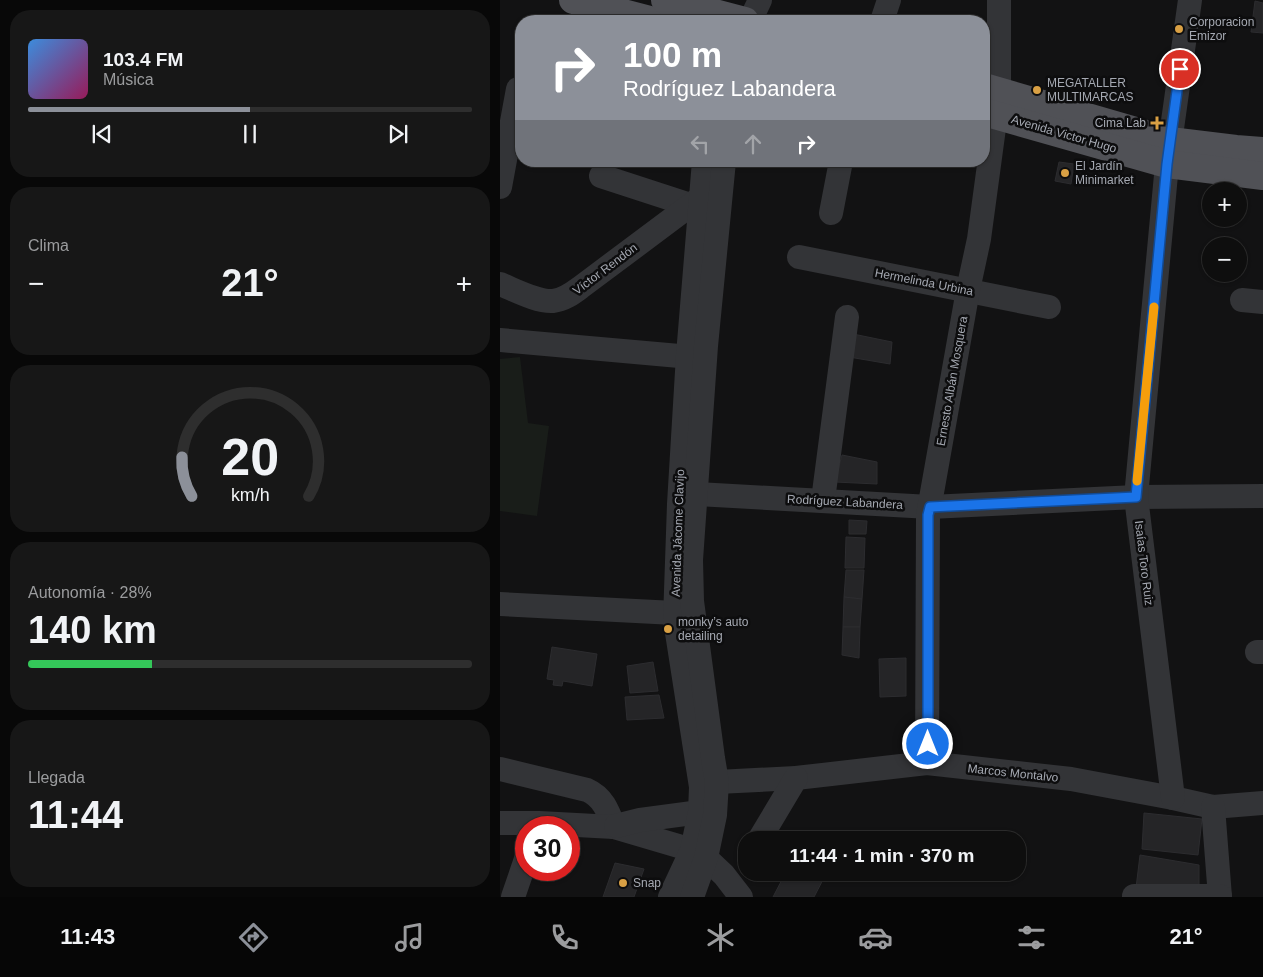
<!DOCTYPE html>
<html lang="es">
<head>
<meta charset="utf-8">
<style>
  :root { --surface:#0e0e0e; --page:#171717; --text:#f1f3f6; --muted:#9b9c9e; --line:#2e2e2e; --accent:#8c9099 }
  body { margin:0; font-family:Arial,sans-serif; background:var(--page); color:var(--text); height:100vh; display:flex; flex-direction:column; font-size:19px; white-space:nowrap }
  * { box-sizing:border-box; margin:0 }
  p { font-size:16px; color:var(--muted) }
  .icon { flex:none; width:28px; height:28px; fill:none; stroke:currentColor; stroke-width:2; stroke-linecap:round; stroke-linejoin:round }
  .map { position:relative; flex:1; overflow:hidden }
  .details { display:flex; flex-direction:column; gap:10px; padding:10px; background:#080808; width:500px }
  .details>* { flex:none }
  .hud { position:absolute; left:15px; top:15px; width:475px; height:152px; border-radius:20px; box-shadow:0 1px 4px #0004,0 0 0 1px var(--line); background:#8c9099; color:#fff; overflow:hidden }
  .buttons { position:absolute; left:702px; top:182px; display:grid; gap:10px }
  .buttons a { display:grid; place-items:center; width:45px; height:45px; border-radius:50%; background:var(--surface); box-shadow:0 1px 4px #0004,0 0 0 1px var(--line); font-size:25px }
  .speed { position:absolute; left:15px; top:816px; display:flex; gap:10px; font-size:25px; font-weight:700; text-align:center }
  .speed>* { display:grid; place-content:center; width:65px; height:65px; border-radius:50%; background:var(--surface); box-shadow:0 1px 4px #0004,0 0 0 1px var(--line); line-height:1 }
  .speed .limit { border:8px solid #d22; background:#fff; color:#111 }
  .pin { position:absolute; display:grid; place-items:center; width:42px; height:42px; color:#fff; margin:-21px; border:2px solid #fff; border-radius:50%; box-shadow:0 1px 5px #0007 }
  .me { position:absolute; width:55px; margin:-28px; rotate:0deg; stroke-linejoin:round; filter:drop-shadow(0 0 4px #0008) }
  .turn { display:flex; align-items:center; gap:18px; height:105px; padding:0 25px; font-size:22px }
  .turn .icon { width:65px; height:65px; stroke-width:2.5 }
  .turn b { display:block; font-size:35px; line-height:42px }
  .lanes { display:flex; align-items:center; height:48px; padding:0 25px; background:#0003; justify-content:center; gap:25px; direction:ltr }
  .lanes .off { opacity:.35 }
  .big { font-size:38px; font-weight:700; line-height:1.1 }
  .details .widget { flex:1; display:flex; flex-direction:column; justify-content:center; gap:8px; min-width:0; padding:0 18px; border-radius:20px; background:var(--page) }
  .details .dial { align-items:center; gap:0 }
  .dial svg { height:130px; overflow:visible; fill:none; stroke:var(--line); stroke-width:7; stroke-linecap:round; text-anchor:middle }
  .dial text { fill:var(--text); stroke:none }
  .song { display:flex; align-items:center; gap:15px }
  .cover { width:60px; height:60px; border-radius:8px; background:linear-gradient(135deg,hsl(210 70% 55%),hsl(330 70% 35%)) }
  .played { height:5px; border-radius:2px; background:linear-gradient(90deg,var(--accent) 50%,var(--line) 50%) }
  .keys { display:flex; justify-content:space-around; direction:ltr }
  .heat { display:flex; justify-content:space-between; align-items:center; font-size:28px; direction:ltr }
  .charge { height:8px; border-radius:4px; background:linear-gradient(90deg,#34c759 28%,var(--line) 0) }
  .trip { position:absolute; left:238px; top:831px; width:288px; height:50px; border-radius:20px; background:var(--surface); box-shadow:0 1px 4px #0004,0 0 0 1px var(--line); font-weight:700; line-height:50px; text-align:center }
  .dock { display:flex; height:80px; justify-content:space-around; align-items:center; background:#060606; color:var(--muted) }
  .dock .icon { width:35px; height:35px }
  .dock .selected { color:var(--accent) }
  .dock b { font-size:22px; color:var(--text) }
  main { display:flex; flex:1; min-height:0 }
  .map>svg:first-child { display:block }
</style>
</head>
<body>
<main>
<section class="details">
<div class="widget">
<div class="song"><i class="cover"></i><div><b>103.4 FM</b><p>Música</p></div></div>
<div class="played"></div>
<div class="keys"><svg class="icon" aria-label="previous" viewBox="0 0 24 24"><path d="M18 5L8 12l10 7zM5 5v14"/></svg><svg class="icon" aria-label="pause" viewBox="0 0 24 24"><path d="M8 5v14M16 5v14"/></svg><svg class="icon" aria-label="next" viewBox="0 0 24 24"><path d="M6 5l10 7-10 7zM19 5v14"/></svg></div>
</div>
<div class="widget"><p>Clima</p>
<div class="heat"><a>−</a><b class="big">21°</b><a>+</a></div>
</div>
<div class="widget dial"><svg viewBox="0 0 100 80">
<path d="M14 69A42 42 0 1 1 86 69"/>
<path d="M14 69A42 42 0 0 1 8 45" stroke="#8c9099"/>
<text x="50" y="56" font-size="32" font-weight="700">20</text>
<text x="50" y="72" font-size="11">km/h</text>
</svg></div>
<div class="widget"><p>Autonomía · 28%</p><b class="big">140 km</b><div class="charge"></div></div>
<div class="widget"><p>Llegada</p><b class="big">11:44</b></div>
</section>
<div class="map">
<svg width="763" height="897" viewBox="0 0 763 897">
  <rect width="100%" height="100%" fill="#121213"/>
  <!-- green -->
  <polygon fill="#191d19" points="20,357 28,423 49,426 37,516 0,511 0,359"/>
  <!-- building -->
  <g fill="#252527" stroke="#2c2c2f">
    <polygon points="755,1 763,3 763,33 751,32"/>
    <polygon points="559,162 574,164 571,184 555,181"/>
    <polygon points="353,334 392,342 390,364 349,357"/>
    <polygon points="342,455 377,462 377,484 335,482"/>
    <polygon points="349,520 367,521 366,534 349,534"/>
    <polygon points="346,537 365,538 364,568 345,568"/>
    <polygon points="346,570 364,570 362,599 344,597"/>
    <polygon points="344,597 362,599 360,627 343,627"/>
    <polygon points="343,627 360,627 359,658 342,655"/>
    <polygon points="52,647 97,654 92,686 63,681 62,686 53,685 54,680 47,679"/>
    <polygon points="406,658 406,696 380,697 379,659"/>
    <polygon points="153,662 158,691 130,693 127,666"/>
    <polygon points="159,695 164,718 127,720 125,697"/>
    <polygon points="644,813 702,819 698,855 642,849"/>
    <polygon points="309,831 325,840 304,840"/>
    <polygon points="640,855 699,865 699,892 636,888"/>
    <polygon points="115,863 144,869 134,897 103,897"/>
    <polygon points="286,872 327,872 314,897 273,897"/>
  </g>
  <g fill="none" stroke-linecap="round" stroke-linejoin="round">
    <!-- minor -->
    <g stroke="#333437" stroke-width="24">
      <polyline points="250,21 260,0"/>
      <polyline points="382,21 389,0"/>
      <polyline points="101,176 190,205"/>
      <polyline points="0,187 18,89"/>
      <polyline points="331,213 341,161"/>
      <polyline points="299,257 549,307"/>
      <path d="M0,284C15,290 37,302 53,301C64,300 73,293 81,287L200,198"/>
      <polyline points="742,300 763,302"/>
      <polyline points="0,340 202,358"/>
      <polyline points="197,494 430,507 636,497 763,496"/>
      <polyline points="323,500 347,317"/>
      <polyline points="0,604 175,613"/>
      <polyline points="757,652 763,652"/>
      <polyline points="427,763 428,515 468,290 479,239 499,91 499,0"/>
      <path d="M0,769L87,790C103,797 108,811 114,827"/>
      <polyline points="203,787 217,782 296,778 427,763 571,779 673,798 713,807 763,803"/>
      <polyline points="673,798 636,497 667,164 690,0"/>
      <polyline points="713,807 720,897"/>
      <polyline points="0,823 39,823 114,827 192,850 206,858 224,875 241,897"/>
      <polyline points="116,826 140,820 200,812 213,815"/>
      <polyline points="259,840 296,778"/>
      <polyline points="634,896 720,896"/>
      <polyline points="13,897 26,859"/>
      <polyline points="170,897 192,850 200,812 201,787 175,620 179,504 188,355 204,161"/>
      <polyline points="192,897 206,858 215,815 217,782 213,758 192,601 191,560 206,346 224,161"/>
    </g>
    <!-- major -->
    <g stroke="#505156" stroke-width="28">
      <polyline points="73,0 154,21"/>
      <polyline points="165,0 245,21"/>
      <polyline points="484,87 670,141 736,149 763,151"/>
      <polyline points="484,112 667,164 763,176"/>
    </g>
  </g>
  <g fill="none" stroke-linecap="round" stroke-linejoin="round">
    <!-- route casing -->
    <g stroke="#114b97" stroke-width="12">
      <polyline id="route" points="428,744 428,515 430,507 636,497 667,164 680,69"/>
    </g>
    <!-- route -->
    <use href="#route" stroke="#1a73e8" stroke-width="9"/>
    <!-- slow -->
    <polyline stroke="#f59e0b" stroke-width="9" points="637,481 654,307"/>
  </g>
  <!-- markers -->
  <g fill="#d9a044" stroke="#0d0d0e" stroke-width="2">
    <circle cx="679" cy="29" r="5"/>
    <circle cx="537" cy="90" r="5"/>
    <path d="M654.5 115.5h5v5h5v5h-5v5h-5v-5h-5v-5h5z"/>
    <circle cx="565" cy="173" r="5"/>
    <circle cx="168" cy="629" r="5"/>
    <circle cx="123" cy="883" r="5"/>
  </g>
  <g text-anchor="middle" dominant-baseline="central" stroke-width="5" stroke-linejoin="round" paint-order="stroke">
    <!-- poi labels -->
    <g font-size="12" fill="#a5a9b2" stroke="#0d0d0e" text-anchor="start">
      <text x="689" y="22">Corporacion<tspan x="689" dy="14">Emizor</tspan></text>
      <text x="547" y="83">MEGATALLER<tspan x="547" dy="14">MULTIMARCAS</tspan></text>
      <text x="646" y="123" text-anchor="end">Cima Lab</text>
      <text x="575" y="166">El Jardín<tspan x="575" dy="14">Minimarket</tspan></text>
      <text x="178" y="622">monky’s auto<tspan x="178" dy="14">detailing</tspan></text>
      <text x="133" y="883">Snap</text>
    </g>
    <!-- street labels -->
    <g font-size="12" fill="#a5a9b2" stroke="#0d0d0e">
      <text transform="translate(564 134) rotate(16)">Avenida Victor Hugo</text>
      <text transform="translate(105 269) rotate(-37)">Víctor Rendón</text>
      <text transform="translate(424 282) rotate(11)">Hermelinda Urbina</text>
      <text transform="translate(452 381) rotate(-80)">Ernesto Albán Mosquera</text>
      <text transform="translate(345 502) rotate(3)">Rodríguez Labandera</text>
      <text transform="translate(178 533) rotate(-88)">Avenida Jácome Clavijo</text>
      <text transform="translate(644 563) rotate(83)">Isaías Toro Ruiz</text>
      <text transform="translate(513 773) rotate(6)">Marcos Montalvo</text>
    </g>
  </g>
</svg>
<div class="buttons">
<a>+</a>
<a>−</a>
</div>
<div class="speed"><div class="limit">30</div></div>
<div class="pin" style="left:680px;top:69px;background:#d93025"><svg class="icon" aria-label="arrive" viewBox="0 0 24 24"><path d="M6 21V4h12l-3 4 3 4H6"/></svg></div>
<svg class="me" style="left:428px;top:744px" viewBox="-20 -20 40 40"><circle r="17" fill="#1a73e8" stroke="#fff" stroke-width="3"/><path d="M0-11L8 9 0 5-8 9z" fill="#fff"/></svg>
<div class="trip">11:44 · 1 min · 370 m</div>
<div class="hud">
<div class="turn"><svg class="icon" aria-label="right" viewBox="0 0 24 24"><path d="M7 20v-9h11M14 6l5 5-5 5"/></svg><div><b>100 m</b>Rodríguez Labandera</div></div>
<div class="lanes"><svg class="icon off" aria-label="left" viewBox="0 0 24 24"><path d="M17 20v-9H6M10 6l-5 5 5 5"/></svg><svg class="icon off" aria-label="ahead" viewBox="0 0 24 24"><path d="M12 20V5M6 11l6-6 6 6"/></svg><svg class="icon" aria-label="right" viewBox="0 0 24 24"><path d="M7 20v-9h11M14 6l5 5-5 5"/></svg></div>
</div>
</div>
</main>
<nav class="dock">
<b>11:43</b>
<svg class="icon selected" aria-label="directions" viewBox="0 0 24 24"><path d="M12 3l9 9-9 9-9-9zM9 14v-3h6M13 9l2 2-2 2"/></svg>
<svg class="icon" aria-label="music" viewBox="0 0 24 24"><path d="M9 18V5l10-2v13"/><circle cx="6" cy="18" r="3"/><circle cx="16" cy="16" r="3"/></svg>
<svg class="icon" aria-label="phone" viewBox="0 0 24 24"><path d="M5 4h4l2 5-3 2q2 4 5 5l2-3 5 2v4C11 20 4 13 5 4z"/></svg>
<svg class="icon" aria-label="climate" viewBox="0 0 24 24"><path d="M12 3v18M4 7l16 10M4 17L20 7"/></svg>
<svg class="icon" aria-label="car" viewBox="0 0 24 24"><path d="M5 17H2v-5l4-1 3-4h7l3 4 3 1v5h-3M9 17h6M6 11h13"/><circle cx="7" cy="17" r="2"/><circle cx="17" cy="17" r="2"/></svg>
<svg class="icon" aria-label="filters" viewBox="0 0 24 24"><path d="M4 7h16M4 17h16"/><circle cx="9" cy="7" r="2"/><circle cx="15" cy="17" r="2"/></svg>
<b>21°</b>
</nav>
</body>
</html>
